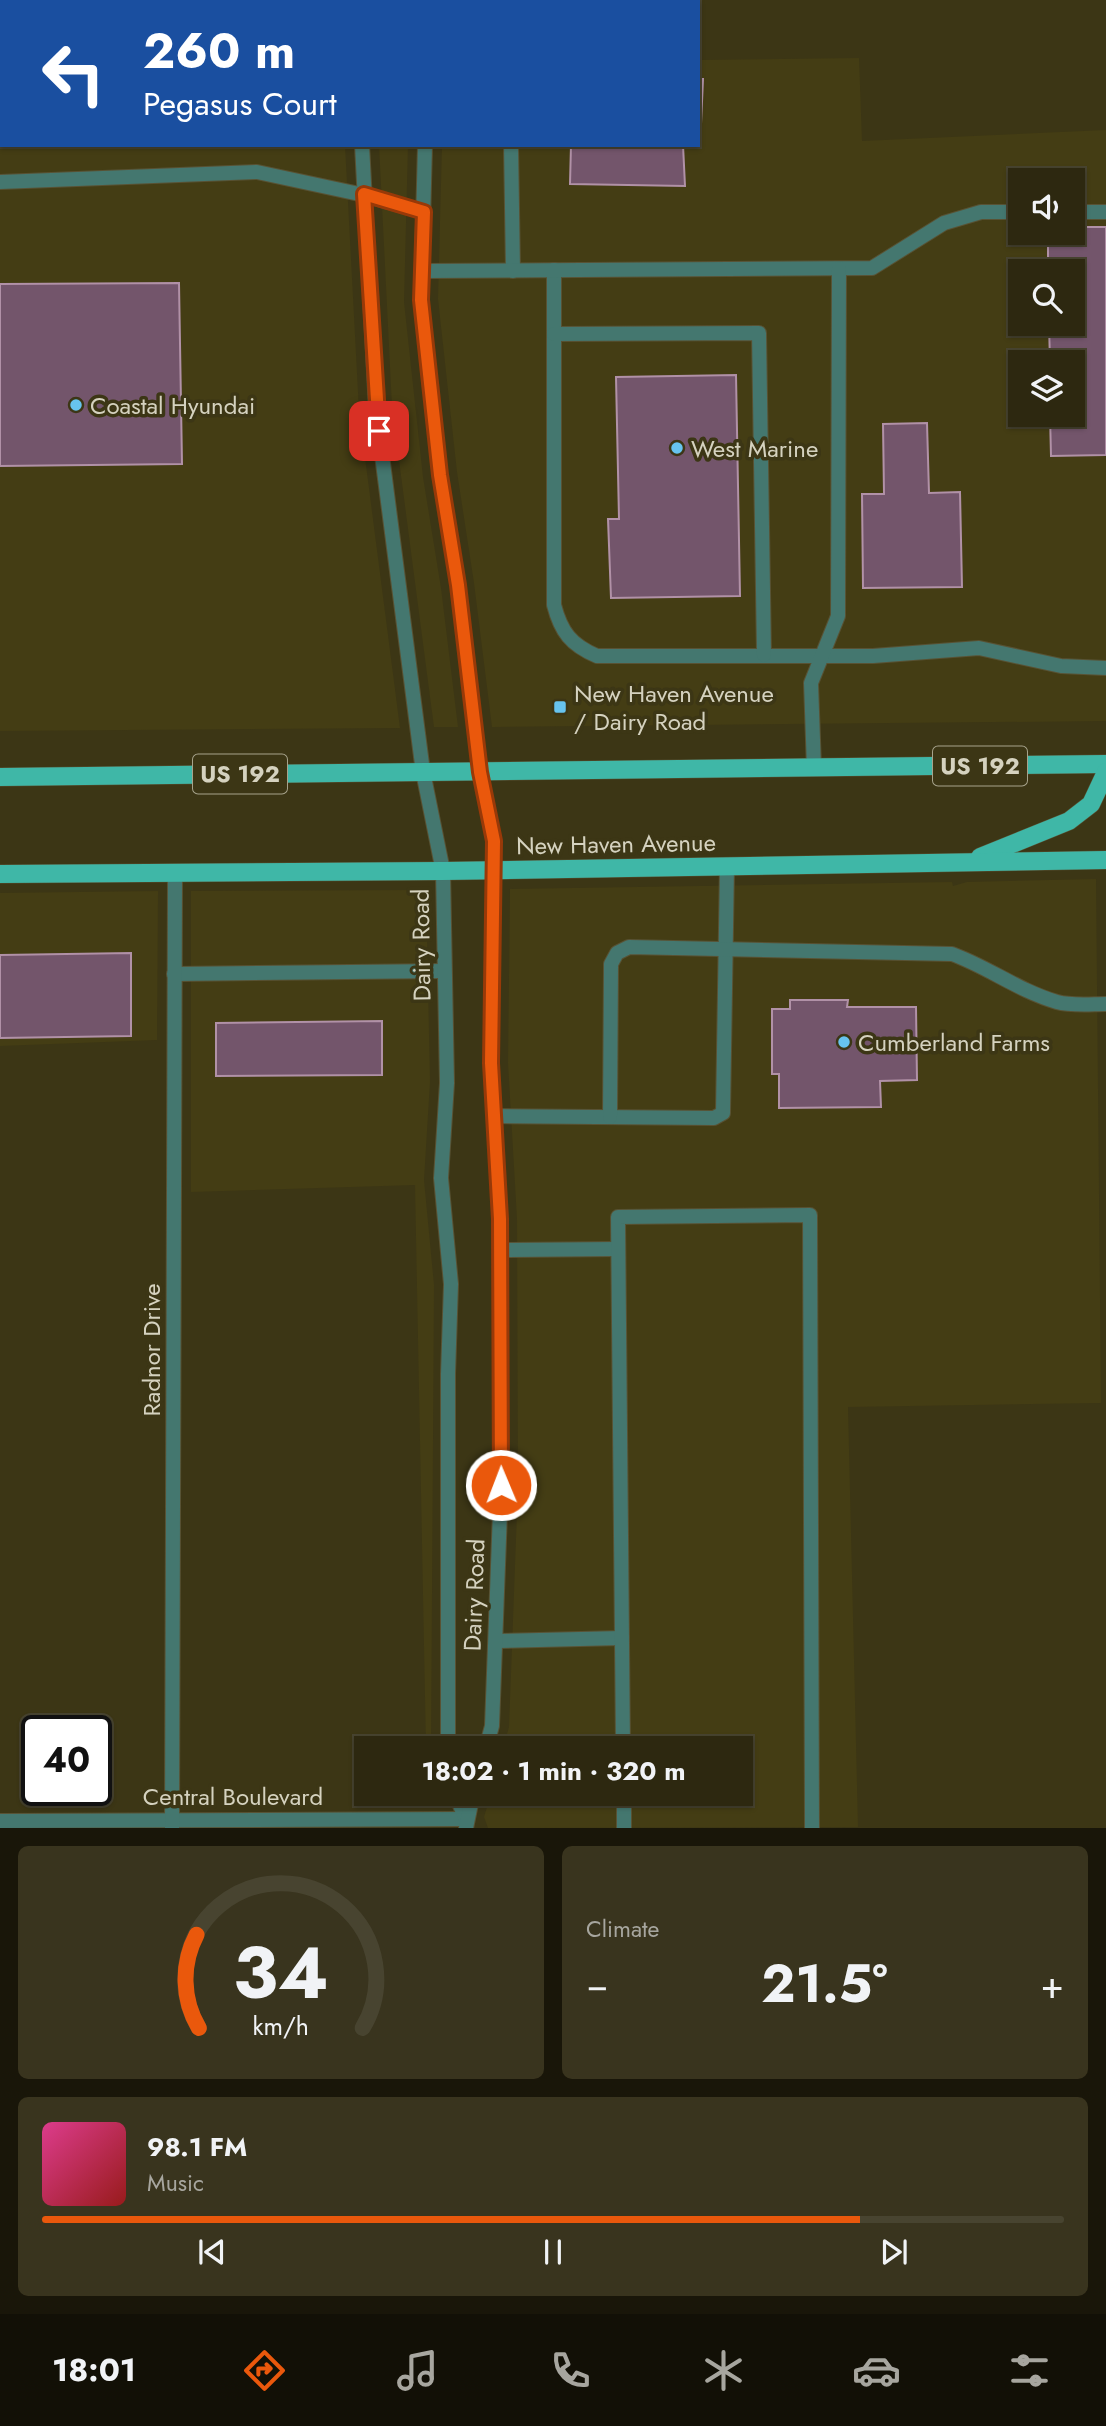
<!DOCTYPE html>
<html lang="en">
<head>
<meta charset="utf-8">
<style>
  :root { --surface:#2d2810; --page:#39341e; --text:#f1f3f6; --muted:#a7a69f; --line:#484430; --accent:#ea580c }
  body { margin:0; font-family:Jost,sans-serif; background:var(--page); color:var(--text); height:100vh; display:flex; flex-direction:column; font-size:26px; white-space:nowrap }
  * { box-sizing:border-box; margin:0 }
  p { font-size:23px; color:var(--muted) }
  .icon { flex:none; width:38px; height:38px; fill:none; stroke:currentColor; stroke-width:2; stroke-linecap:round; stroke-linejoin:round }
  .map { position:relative; height:1828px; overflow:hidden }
  .sheet { display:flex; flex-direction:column; gap:18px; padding:18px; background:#191609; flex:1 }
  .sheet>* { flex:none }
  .banner { position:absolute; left:0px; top:0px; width:700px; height:147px; box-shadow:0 2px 5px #0004,0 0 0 2px var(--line); background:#1a4fa0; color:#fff; overflow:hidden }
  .controls { position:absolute; left:1008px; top:168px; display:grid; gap:14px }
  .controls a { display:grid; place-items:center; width:77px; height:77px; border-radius:0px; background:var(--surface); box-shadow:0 2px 5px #0004,0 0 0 2px var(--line); font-size:35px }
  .speed { position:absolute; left:21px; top:1715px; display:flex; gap:14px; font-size:35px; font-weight:700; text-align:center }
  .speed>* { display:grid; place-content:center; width:91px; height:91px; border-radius:50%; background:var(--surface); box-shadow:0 2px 5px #0004,0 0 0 2px var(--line); line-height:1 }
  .speed .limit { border:4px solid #111; border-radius:10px; background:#fff; color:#111 }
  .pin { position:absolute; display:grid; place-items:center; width:60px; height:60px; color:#fff; margin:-30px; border-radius:14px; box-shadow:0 4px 10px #0006 }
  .me { position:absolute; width:77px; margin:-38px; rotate:359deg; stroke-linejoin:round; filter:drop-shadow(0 0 5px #0008) }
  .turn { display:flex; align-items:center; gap:24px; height:147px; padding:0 28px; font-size:32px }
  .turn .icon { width:91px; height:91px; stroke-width:2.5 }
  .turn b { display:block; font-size:49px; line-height:60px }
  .big { font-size:52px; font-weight:700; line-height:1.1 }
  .sheet .tile { flex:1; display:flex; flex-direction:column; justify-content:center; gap:10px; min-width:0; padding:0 24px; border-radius:10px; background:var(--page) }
  .sheet .dial { align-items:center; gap:0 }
  .dial svg { height:182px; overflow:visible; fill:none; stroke:var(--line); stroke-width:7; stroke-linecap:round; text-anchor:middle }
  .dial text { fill:var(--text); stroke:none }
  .song { display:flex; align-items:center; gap:21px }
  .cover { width:84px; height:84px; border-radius:10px; background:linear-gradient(135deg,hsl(330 70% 55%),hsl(0 70% 35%)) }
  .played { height:7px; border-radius:4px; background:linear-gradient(90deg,var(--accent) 80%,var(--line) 80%) }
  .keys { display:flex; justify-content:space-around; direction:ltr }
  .heat { display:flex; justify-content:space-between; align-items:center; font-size:38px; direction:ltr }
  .sheet .tiles { flex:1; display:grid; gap:18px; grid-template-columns:1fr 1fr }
  .tile:last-child { grid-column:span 2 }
  .trip { position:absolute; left:354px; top:1736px; width:399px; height:70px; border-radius:0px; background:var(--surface); box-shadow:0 2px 5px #0004,0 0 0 2px var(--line); font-weight:700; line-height:70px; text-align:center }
  .tab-bar { display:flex; height:112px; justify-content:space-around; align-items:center; background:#121006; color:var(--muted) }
  .tab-bar .icon { width:49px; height:49px }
  .tab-bar .current { color:var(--accent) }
  .tab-bar b { font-size:32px; color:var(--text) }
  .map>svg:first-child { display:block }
</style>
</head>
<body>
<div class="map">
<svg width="1106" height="1828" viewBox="0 0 1106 1828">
  <rect width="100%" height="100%" fill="#3c3615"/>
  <!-- built -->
  <g fill="#443d14" fill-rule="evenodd">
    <polygon points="0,0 343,0 2,2 2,145 345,145 359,411 400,728 0,731"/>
    <path d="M859,58L862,141L1106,130V721L492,727L474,583L457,472L438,299L442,145H698V60ZM1020,180H1073V233H1020ZM1020,271H1073V324H1020ZM1020,362H1073V415H1020Z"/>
    <polygon points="379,145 408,145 404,302 423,477 441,588 458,727 434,727 392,407"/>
    <polygon points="1096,879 1101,1403 848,1407 858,1827 488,1828 484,1817 491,1794 740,1794 740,1748 503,1748 509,1727 518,1485 517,1219 508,1063 510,889 952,882 953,886 967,882"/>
    <polygon points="426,890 430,1082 424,1180 434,1285 431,1748 426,1748 415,1185 191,1192 191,891"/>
    <polygon points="158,891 157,1040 0,1046 0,893"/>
  </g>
  <!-- building -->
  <g fill="#73556b" stroke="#b191a7" stroke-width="2">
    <polygon points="698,79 703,79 701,124 698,124"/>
    <polygon points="571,145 683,145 685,186 570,184"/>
    <polygon points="1073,227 1106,227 1106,455 1051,456 1050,415 1073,415 1073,362 1050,362 1049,324 1073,324 1073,271 1048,271 1048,233 1073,233"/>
    <polygon points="179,283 182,464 0,466 0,284"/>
    <polygon points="736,375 740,596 611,598 608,519 619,519 616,377"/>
    <polygon points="927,423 929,493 960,492 962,587 863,588 862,494 884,494 883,424"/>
    <polygon points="131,953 131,1036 0,1038 0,955"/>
    <polygon points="790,1000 848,1000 847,1007 916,1007 917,1080 880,1081 881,1107 779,1108 779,1074 772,1074 772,1009 790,1009"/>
    <polygon points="382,1021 382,1075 216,1076 216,1023"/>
  </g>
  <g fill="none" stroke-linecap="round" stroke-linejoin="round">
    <!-- service casing -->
    <g stroke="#585234" stroke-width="16">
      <g id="service">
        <polyline points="511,145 513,271"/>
        <polyline points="1073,212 1106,212"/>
        <path d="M554,270V605C561,632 571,645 597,656H873L979,648L1061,666L1106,668"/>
        <polyline points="422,271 872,268 944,223 981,212 1020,212"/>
        <polyline points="554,334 759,333 764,655"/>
        <polyline points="814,768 811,683 838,616 839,269"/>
        <polyline points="174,974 444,971"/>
        <polyline points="494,1116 714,1118 723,1113 727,866"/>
        <path d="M610,1117L611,964L617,953L629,947L952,954C988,967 1019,991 1057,1002C1071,1006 1091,1004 1106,1004"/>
        <polyline points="500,1250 618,1249"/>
        <polyline points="496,1641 622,1638"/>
        <polyline points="623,1748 618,1217 810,1215 812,1828"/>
        <polyline points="624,1794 624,1828"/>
      </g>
    </g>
    <!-- minor casing -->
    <g stroke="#585234" stroke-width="16">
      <g id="minor">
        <polyline points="0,182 257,172 364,195 424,212"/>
        <polyline points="0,1821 466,1819"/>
        <polyline points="172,1828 175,872"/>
      </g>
    </g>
    <!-- tertiary casing -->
    <g stroke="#585234" stroke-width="16">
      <g id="tertiary">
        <polyline points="358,0 358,2"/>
        <polyline points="423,0 423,2"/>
        <polyline points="362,145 376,409 423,772 443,871 447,1083 441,1178 451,1284 448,1374 448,1748"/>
        <polyline points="425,145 421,300 440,475 458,585 480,771 494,841 491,1063 500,1219 501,1485 492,1726 486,1748"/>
        <polyline points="455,1794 466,1819"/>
        <polyline points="466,1828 473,1794"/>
      </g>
    </g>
    <!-- primary casing -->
    <g stroke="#585234" stroke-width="19">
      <g id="primary">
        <polyline points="0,777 1106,764"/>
        <polyline points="980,857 1069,821 1091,804 1106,772"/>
        <polyline points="0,874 443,871 1106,860"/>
      </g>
    </g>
    <!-- service -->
    <use href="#service" stroke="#44776f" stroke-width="14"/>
    <!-- minor -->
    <use href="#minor" stroke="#44776f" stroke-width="14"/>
    <!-- tertiary -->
    <use href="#tertiary" stroke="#44776f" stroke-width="14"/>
    <!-- primary -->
    <use href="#primary" stroke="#3fb7a7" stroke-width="18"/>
  </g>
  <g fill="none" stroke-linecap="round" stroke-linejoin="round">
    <!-- route casing -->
    <g stroke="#983908" stroke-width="18">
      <polyline id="route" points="379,431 364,194 424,212 421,300 440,475 458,585 480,772 494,841 491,1063 500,1219 501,1485"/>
    </g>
    <!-- route -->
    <use href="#route" stroke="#ea580c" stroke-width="12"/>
  </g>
  <!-- markers -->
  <g fill="#67c4ef" stroke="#3c3615" stroke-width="2.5">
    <circle cx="76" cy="405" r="7"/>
    <circle cx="677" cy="448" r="7"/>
    <rect x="553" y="700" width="14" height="14" rx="3.5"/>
    <circle cx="844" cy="1042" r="7"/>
  </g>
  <g text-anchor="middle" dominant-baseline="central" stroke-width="7" stroke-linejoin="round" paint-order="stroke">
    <!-- shield labels -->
    <g fill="#3c3615" stroke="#a7a38c" stroke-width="2">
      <rect x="933" y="746.5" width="94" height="39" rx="5"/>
      <rect x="193" y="754.5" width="94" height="39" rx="5"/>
    </g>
    <g font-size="23" font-weight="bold" fill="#d5d2bf">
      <text x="980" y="766">US 192</text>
      <text x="240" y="774">US 192</text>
    </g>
    <!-- poi labels -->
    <g font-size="24" fill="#d5d2bf" stroke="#3c3615" text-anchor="start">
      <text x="90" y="405">Coastal Hyundai</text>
      <text x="691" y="448">West Marine</text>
      <text x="574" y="693">New Haven Avenue<tspan x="574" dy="28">/ Dairy Road</tspan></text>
      <text x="858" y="1042">Cumberland Farms</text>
    </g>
    <!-- street labels -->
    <g font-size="24" fill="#d5d2bf" stroke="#3c3615">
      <text transform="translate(616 844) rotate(-1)">New Haven Avenue</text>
      <text transform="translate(421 945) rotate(-91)">Dairy Road</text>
      <text transform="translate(151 1350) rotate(-90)">Radnor Drive</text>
      <text transform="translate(474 1595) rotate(-88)">Dairy Road</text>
      <text x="233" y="1796">Central Boulevard</text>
    </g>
  </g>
</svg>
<div class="controls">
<a><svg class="icon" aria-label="sound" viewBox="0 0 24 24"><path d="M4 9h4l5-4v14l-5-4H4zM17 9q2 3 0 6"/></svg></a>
<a><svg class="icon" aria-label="search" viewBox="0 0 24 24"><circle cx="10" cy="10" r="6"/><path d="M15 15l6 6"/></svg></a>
<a><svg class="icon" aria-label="layers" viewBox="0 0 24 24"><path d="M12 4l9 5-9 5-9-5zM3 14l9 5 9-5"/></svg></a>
</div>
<div class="speed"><div class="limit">40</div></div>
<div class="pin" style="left:379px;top:431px;background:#d93025"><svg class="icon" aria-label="arrive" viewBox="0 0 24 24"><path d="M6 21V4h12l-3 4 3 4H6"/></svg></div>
<svg class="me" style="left:501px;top:1485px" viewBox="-20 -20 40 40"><circle r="17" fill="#ea580c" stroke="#fff" stroke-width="3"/><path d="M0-11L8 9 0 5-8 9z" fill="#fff"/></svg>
<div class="trip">18:02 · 1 min · 320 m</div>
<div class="banner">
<div class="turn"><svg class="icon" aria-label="left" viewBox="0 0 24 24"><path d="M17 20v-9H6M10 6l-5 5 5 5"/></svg><div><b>260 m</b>Pegasus Court</div></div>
</div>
</div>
<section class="sheet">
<div class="tiles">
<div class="tile dial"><svg viewBox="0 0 100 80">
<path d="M14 69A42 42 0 1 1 86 69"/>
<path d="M14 69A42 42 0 0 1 13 28" stroke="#ea580c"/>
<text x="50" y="56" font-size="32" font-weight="700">34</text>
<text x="50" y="72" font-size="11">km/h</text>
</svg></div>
<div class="tile"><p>Climate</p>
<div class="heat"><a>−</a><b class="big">21.5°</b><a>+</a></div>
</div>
<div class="tile">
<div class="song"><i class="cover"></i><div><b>98.1 FM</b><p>Music</p></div></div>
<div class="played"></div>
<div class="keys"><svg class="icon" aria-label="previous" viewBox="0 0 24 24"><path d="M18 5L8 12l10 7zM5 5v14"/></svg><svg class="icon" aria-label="pause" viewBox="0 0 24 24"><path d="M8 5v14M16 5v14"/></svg><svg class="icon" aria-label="next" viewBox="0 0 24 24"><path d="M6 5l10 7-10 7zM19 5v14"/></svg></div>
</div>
</div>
</section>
<nav class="tab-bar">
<b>18:01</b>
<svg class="icon current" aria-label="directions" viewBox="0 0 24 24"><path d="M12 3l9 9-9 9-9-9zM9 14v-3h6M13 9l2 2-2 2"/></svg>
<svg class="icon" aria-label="music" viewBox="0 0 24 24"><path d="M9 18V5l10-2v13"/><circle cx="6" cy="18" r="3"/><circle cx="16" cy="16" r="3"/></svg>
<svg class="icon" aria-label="phone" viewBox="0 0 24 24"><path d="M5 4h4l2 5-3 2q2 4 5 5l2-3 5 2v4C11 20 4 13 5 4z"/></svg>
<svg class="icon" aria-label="climate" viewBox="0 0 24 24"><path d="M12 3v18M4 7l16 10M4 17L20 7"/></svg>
<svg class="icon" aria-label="car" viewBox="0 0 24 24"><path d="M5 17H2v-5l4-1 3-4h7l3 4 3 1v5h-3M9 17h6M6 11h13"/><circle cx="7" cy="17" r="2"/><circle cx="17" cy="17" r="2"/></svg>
<svg class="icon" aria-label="filters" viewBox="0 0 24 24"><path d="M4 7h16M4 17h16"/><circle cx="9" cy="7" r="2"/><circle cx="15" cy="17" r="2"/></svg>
</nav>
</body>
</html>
